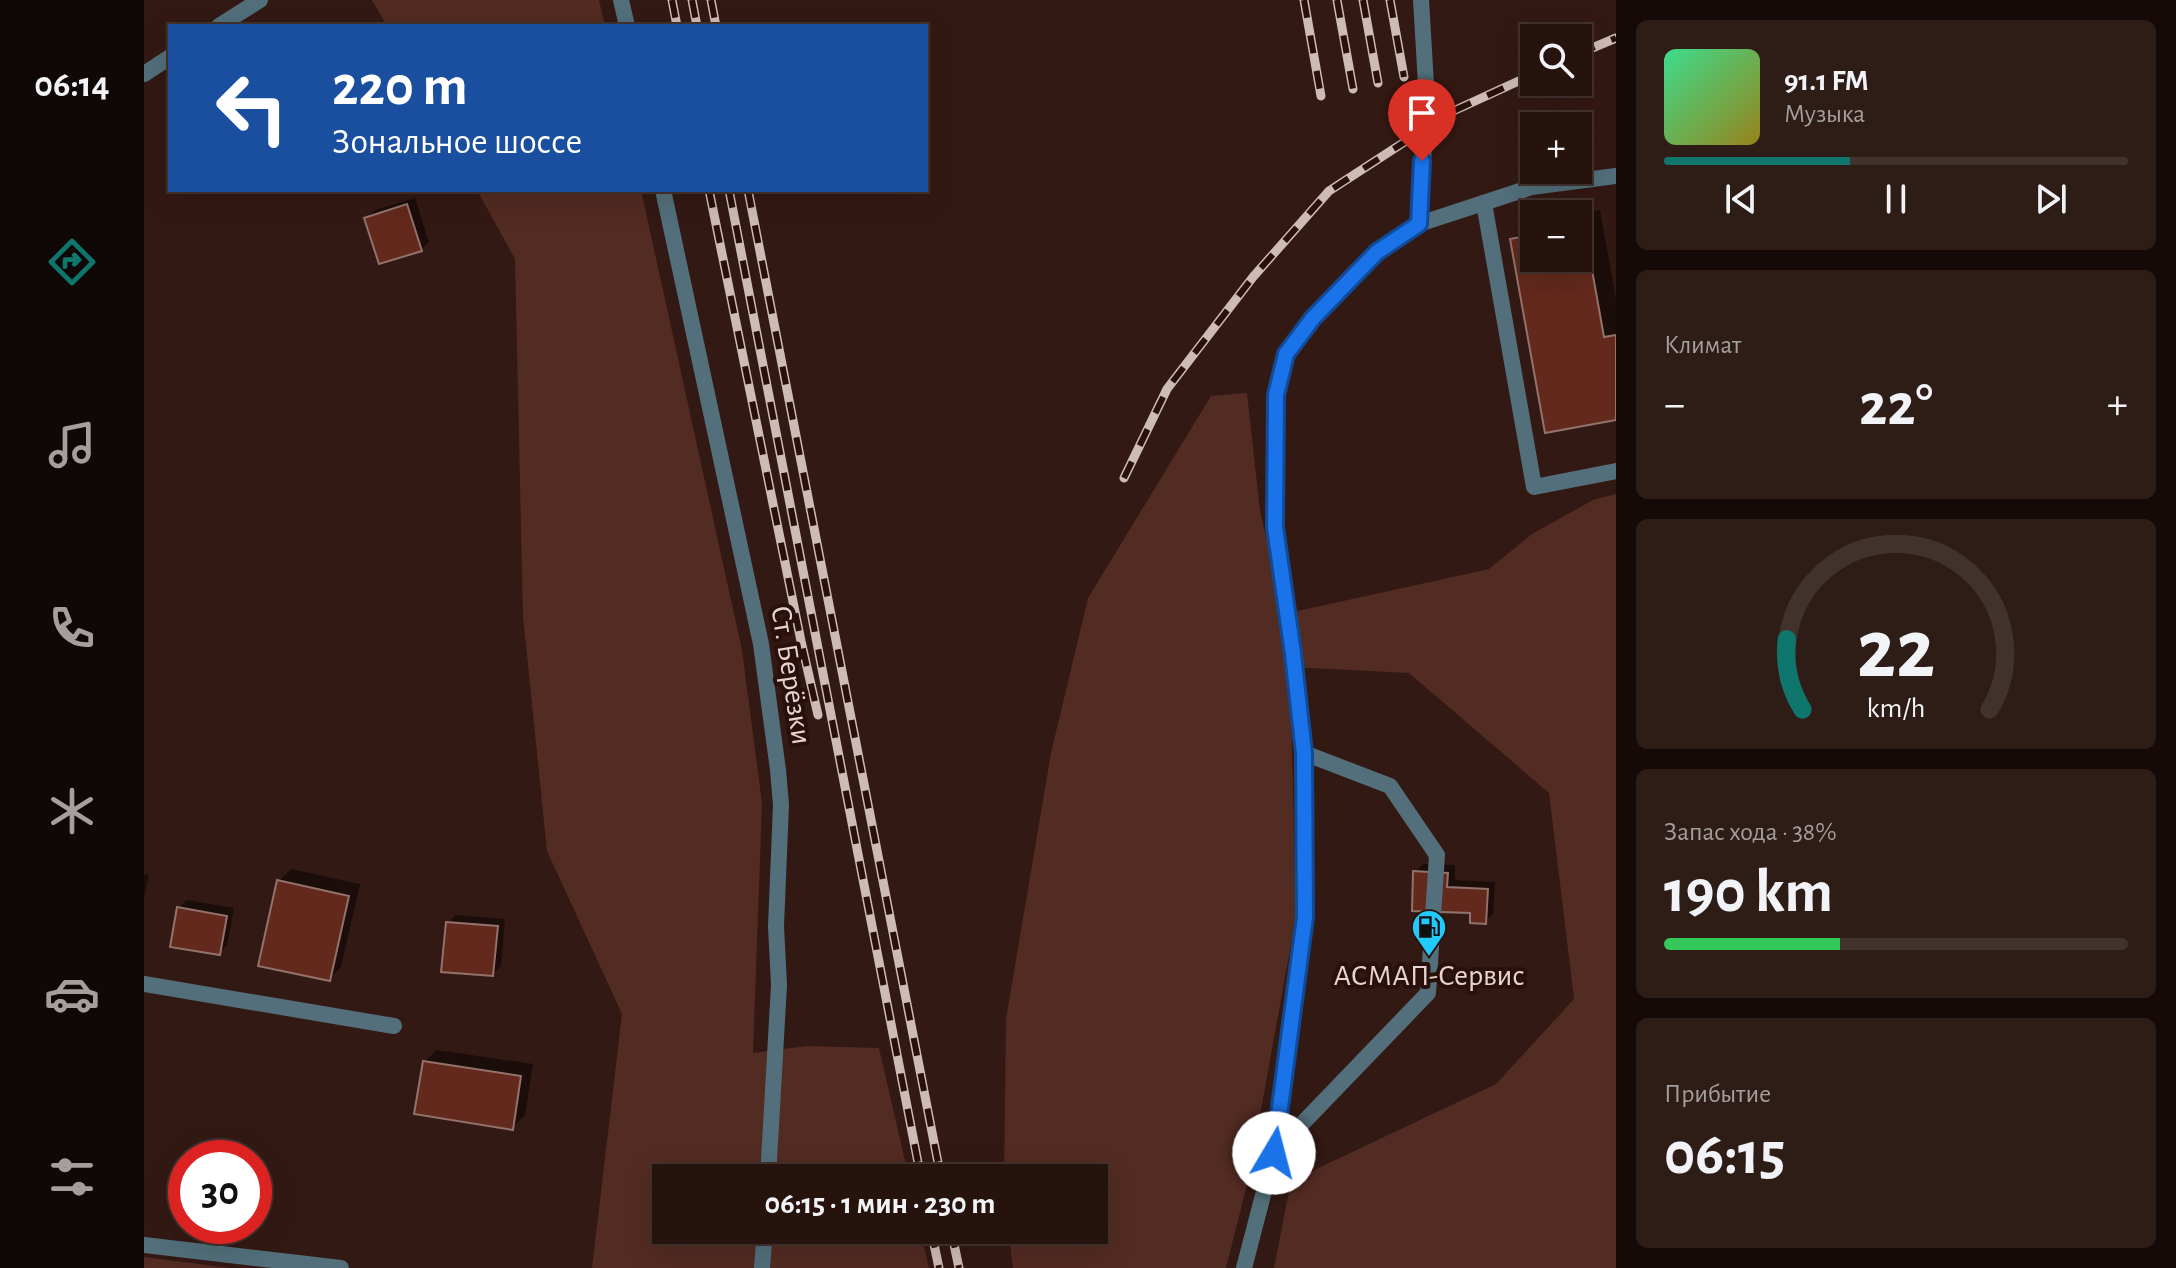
<!DOCTYPE html>
<html lang="ru">
<head>
<meta charset="utf-8">
<style>
  :root { --surface:#26130e; --page:#2e1c17; --text:#f1f3f6; --muted:#a49e9e; --line:#42322e; --accent:#0f766e }
  body { margin:0; font-family:"Alegreya Sans",sans-serif; background:var(--page); color:var(--text); height:100vh; display:flex; flex-direction:column; font-size:30px; white-space:nowrap }
  * { box-sizing:border-box; margin:0 }
  p { font-size:26px; color:var(--muted) }
  .icon { flex:none; width:44px; height:44px; fill:none; stroke:currentColor; stroke-width:2; stroke-linecap:round; stroke-linejoin:round }
  .map { position:relative; flex:1; overflow:hidden }
  .panel { display:flex; flex-direction:column; gap:20px; padding:20px; background:#150a08; width:560px }
  .panel>* { flex:none }
  .hud { position:absolute; left:24px; top:24px; width:760px; height:168px; border-radius:0px; box-shadow:0 8px 32px #0002,0 0 0 2px var(--line); background:#1a4fa0; color:#fff; overflow:hidden }
  .fabs { position:absolute; left:1376px; top:24px; display:grid; gap:16px }
  .fabs a { display:grid; place-items:center; width:72px; height:72px; border-radius:0px; background:var(--surface); box-shadow:0 8px 32px #0002,0 0 0 2px var(--line); font-size:40px }
  .speed { position:absolute; left:24px; top:1140px; display:flex; gap:16px; font-size:40px; font-weight:700; text-align:center }
  .speed>* { display:grid; place-content:center; width:104px; height:104px; border-radius:50%; background:var(--surface); box-shadow:0 8px 32px #0002,0 0 0 2px var(--line); line-height:1 }
  .speed .limit { border:12px solid #d22; background:#fff; color:#111 }
  .pin { position:absolute; display:grid; place-items:center; width:68px; height:68px; color:#fff; margin:-82px -34px; border-radius:50% 50% 50% 0; rotate:-45deg; box-shadow:0 0 8px #0007 }
  .pin .icon { rotate:45deg }
  .me { position:absolute; width:88px; margin:-44px; rotate:8deg; stroke-linejoin:round; filter:drop-shadow(0 0 6px #0008) }
  .turn { display:flex; align-items:center; gap:28px; height:168px; padding:0 32px; font-size:36px }
  .turn .icon { width:104px; height:104px; stroke-width:2.5 }
  .turn b { display:block; font-size:56px; line-height:68px }
  .big { font-size:60px; font-weight:700; line-height:1.1 }
  .panel .card { flex:1; display:flex; flex-direction:column; justify-content:center; gap:12px; min-width:0; padding:0 28px; border-radius:12px; background:var(--page) }
  .panel .dial { align-items:center; gap:0 }
  .dial svg { height:208px; overflow:visible; fill:none; stroke:var(--line); stroke-width:7; stroke-linecap:round; text-anchor:middle }
  .dial text { fill:var(--text); stroke:none }
  .song { display:flex; align-items:center; gap:24px }
  .cover { width:96px; height:96px; border-radius:12px; background:linear-gradient(135deg,hsl(150 70% 55%),hsl(50 70% 35%)) }
  .played { height:8px; border-radius:4px; background:linear-gradient(90deg,var(--accent) 40%,var(--line) 40%) }
  .keys { display:flex; justify-content:space-around; direction:ltr }
  .heat { display:flex; justify-content:space-between; align-items:center; font-size:44px; direction:ltr }
  .charge { height:12px; border-radius:6px; background:linear-gradient(90deg,#34c759 38%,var(--line) 0) }
  .trip { position:absolute; left:508px; top:1164px; width:456px; height:80px; border-radius:0px; background:var(--surface); box-shadow:0 8px 32px #0002,0 0 0 2px var(--line); font-weight:700; line-height:80px; text-align:center }
  main { display:flex; flex:1; min-height:0 }
  .tab-bar { display:flex; flex-direction:column; width:144px; justify-content:space-around; align-items:center; background:#0f0806; color:var(--muted) }
  .tab-bar .icon { width:56px; height:56px }
  .tab-bar .selected { color:var(--accent) }
  .tab-bar b { font-size:36px; color:var(--text) }
  .map>svg:first-child { display:block }
</style>
</head>
<body>
<main>
<nav class="tab-bar">
<b>06:14</b>
<svg class="icon selected" aria-label="directions" viewBox="0 0 24 24"><path d="M12 3l9 9-9 9-9-9zM9 14v-3h6M13 9l2 2-2 2"/></svg>
<svg class="icon" aria-label="music" viewBox="0 0 24 24"><path d="M9 18V5l10-2v13"/><circle cx="6" cy="18" r="3"/><circle cx="16" cy="16" r="3"/></svg>
<svg class="icon" aria-label="phone" viewBox="0 0 24 24"><path d="M5 4h4l2 5-3 2q2 4 5 5l2-3 5 2v4C11 20 4 13 5 4z"/></svg>
<svg class="icon" aria-label="climate" viewBox="0 0 24 24"><path d="M12 3v18M4 7l16 10M4 17L20 7"/></svg>
<svg class="icon" aria-label="car" viewBox="0 0 24 24"><path d="M5 17H2v-5l4-1 3-4h7l3 4 3 1v5h-3M9 17h6M6 11h13"/><circle cx="7" cy="17" r="2"/><circle cx="17" cy="17" r="2"/></svg>
<svg class="icon" aria-label="filters" viewBox="0 0 24 24"><path d="M4 7h16M4 17h16"/><circle cx="9" cy="7" r="2"/><circle cx="15" cy="17" r="2"/></svg>
</nav>
<div class="map">
<svg width="1472" height="1268" viewBox="0 0 1472 1268">
  <rect width="100%" height="100%" fill="#331913"/>
  <!-- green -->
  <g fill="#522b22">
    <polygon points="228,0 455,0 461,26 243,26"/>
    <polygon points="333,190 497,190 598,650 618,803 609,1053 663,1046 735,1048 765,1178 522,1178 522,1230 776,1230 785,1268 448,1268 478,1014 403,851 379,616 371,259"/>
    <polygon points="1103,393 1116,511 1140,614 1345,569 1388,534 1449,500 1472,494 1472,1268 1130,1268 1147,1181 1352,1084 1430,999 1405,793 1265,673 1146,667 1152,917 1104,1181 1082,1268 869,1268 864,1230 950,1230 950,1178 860,1178 862,1019 907,753 944,598 1067,396"/>
    <polygon points="0,1257 86,1268 0,1268"/>
  </g>
  <!-- shadow -->
  <g fill="#0007">
    <polygon points="271,198 285,242 277,250 223,218 231,210"/>
    <polygon points="1456,210 1472,299 1472,418 1368,239 1384,223 1390,222 1390,258 1434,258 1433,214"/>
    <polygon points="1279,864 1311,865 1311,880 1351,882 1349,914 1341,922 1271,872"/>
    <polygon points="147,869 216,884 197,967 185,979 135,881"/>
    <polygon points="0,874 5,875 0,898"/>
    <polygon points="43,900 90,908 83,945 75,953 35,908"/>
    <polygon points="312,915 361,919 357,966 349,974 304,923"/>
    <polygon points="293,1050 389,1064 381,1115 368,1128 280,1062"/>
  </g>
  <!-- building -->
  <g fill="#63291c" stroke="#92726a" stroke-width="2">
    <polygon points="263,204 278,251 235,264 220,218"/>
    <polygon points="1440,225 1460,337 1472,335 1472,420 1401,433 1366,239 1390,234 1390,258 1434,258 1434,226"/>
    <polygon points="1269,871 1304,873 1303,887 1344,889 1342,924 1326,923 1326,913 1268,911"/>
    <polygon points="133,880 205,896 186,981 114,966"/>
    <polygon points="33,907 83,916 76,955 26,947"/>
    <polygon points="302,922 354,926 349,976 297,972"/>
    <polygon points="279,1061 377,1076 369,1130 270,1114"/>
  </g>
  <g fill="none" stroke-linecap="round" stroke-linejoin="round">
    <!-- lane -->
    <g stroke="#526f7b" stroke-width="16">
      <polyline points="1340,203 1390,487 1472,471"/>
      <polyline points="1275,224 1388,187 1472,176"/>
      <polyline points="1130,1153 1284,993 1293,855 1246,786 1160,753"/>
      <polyline points="0,1245 197,1268"/>
    </g>
    <!-- street -->
    <g stroke="#526f7b" stroke-width="16">
      <polyline points="477,0 483,26"/>
      <polyline points="75,26 116,0"/>
      <polyline points="0,74 26,57"/>
      <polyline points="519,190 617,644 634,770 637,805 632,926 635,985 624,1178"/>
      <polyline points="0,984 250,1026"/>
      <polyline points="618,1268 621,1230"/>
      <polyline points="1100,1268 1130,1153 1161,917 1160,753 1149,654 1131,527 1132,395 1142,354 1169,318 1233,252 1275,224 1283,101 1277,0"/>
    </g>
    <!-- rail casing -->
    <g stroke="#cfbbb6" stroke-width="9">
      <g id="rail">
        <polyline points="528,0 533,26"/>
        <polyline points="548,0 553,26"/>
        <polyline points="567,0 572,26"/>
        <polyline points="1160,0 1177,96"/>
        <polyline points="1193,0 1209,89"/>
        <polyline points="1219,0 1234,83"/>
        <polyline points="1246,0 1260,77"/>
        <polyline points="1434,54 1472,38"/>
        <polyline points="565,190 657,641 674,715"/>
        <polyline points="585,190 777,1178"/>
        <polyline points="604,190 797,1178"/>
        <polyline points="980,478 1023,389 1109,277 1185,191 1305,113 1390,74"/>
        <polyline points="787,1230 795,1268"/>
        <polyline points="807,1230 815,1268"/>
      </g>
    </g>
    <!-- rail -->
    <use href="#rail" stroke="#29100a" stroke-width="6" stroke-dasharray="18" stroke-linecap="butt"/>
  </g>
  <g fill="none" stroke-linecap="round" stroke-linejoin="round">
    <!-- route casing -->
    <g stroke="#114b97" stroke-width="20">
      <polyline id="route" points="1130,1153 1161,917 1160,753 1149,654 1131,527 1132,395 1142,354 1169,318 1233,252 1275,224 1278,161"/>
    </g>
    <!-- route -->
    <use href="#route" stroke="#1a73e8" stroke-width="14"/>
  </g>
  <!-- icons -->
  <defs>
    <g id="fuel-pin" transform="scale(1.8)"><path d="M0 17L-7.5 6A9.5 9.5 0 1 1 7.5 6Z" fill="#21c9fd" stroke="#29100a"/><path d="M-5.5-6h7V0h2V4h1.3V-2.5L3-4.5l.8-.8L6-3V5H2.5V1h-1V6h-7ZM-4.2-4.7v3.2H.2V-4.7Z" fill="#111"/></g>
  </defs>
  <g fill-rule="evenodd">
    <use href="#fuel-pin" x="1285" y="927"/>
  </g>
  <g text-anchor="middle" dominant-baseline="central" stroke-width="8" stroke-linejoin="round" paint-order="stroke">
    <!-- street labels -->
    <g font-size="30" fill="#e7d4d0" stroke="#29100a">
      <text transform="translate(647 675) rotate(81)">Ст. Берёзки</text>
    </g>
    <!-- poi labels -->
    <g font-size="30" fill="#e7d4d0" stroke="#29100a">
      <text x="1285" y="976">АСМАП-Сервис</text>
    </g>
  </g>
</svg>
<div class="fabs">
<a><svg class="icon" aria-label="search" viewBox="0 0 24 24"><circle cx="10" cy="10" r="6"/><path d="M15 15l6 6"/></svg></a>
<a>+</a>
<a>−</a>
</div>
<div class="speed"><div class="limit">30</div></div>
<div class="pin" style="left:1278px;top:161px;background:#d93025"><svg class="icon" aria-label="arrive" viewBox="0 0 24 24"><path d="M6 21V4h12l-3 4 3 4H6"/></svg></div>
<svg class="me" style="left:1130px;top:1153px" viewBox="-20 -20 40 40"><circle r="19" fill="#fff"/><path d="M0-13L10 11 0 6-10 11z" fill="#1a73e8"/></svg>
<div class="trip">06:15 · 1 мин · 230 m</div>
<div class="hud">
<div class="turn"><svg class="icon" aria-label="left" viewBox="0 0 24 24"><path d="M17 20v-9H6M10 6l-5 5 5 5"/></svg><div><b>220 m</b>Зональное шоссе</div></div>
</div>
</div>
<section class="panel">
<div class="card">
<div class="song"><i class="cover"></i><div><b>91.1 FM</b><p>Музыка</p></div></div>
<div class="played"></div>
<div class="keys"><svg class="icon" aria-label="previous" viewBox="0 0 24 24"><path d="M18 5L8 12l10 7zM5 5v14"/></svg><svg class="icon" aria-label="pause" viewBox="0 0 24 24"><path d="M8 5v14M16 5v14"/></svg><svg class="icon" aria-label="next" viewBox="0 0 24 24"><path d="M6 5l10 7-10 7zM19 5v14"/></svg></div>
</div>
<div class="card"><p>Климат</p>
<div class="heat"><a>−</a><b class="big">22°</b><a>+</a></div>
</div>
<div class="card dial"><svg viewBox="0 0 100 80">
<path d="M14 69A42 42 0 1 1 86 69"/>
<path d="M14 69A42 42 0 0 1 8 42" stroke="#0f766e"/>
<text x="50" y="56" font-size="32" font-weight="700">22</text>
<text x="50" y="72" font-size="11">km/h</text>
</svg></div>
<div class="card"><p>Запас хода · 38%</p><b class="big">190 km</b><div class="charge"></div></div>
<div class="card"><p>Прибытие</p><b class="big">06:15</b></div>
</section>
</main>
</body>
</html>
